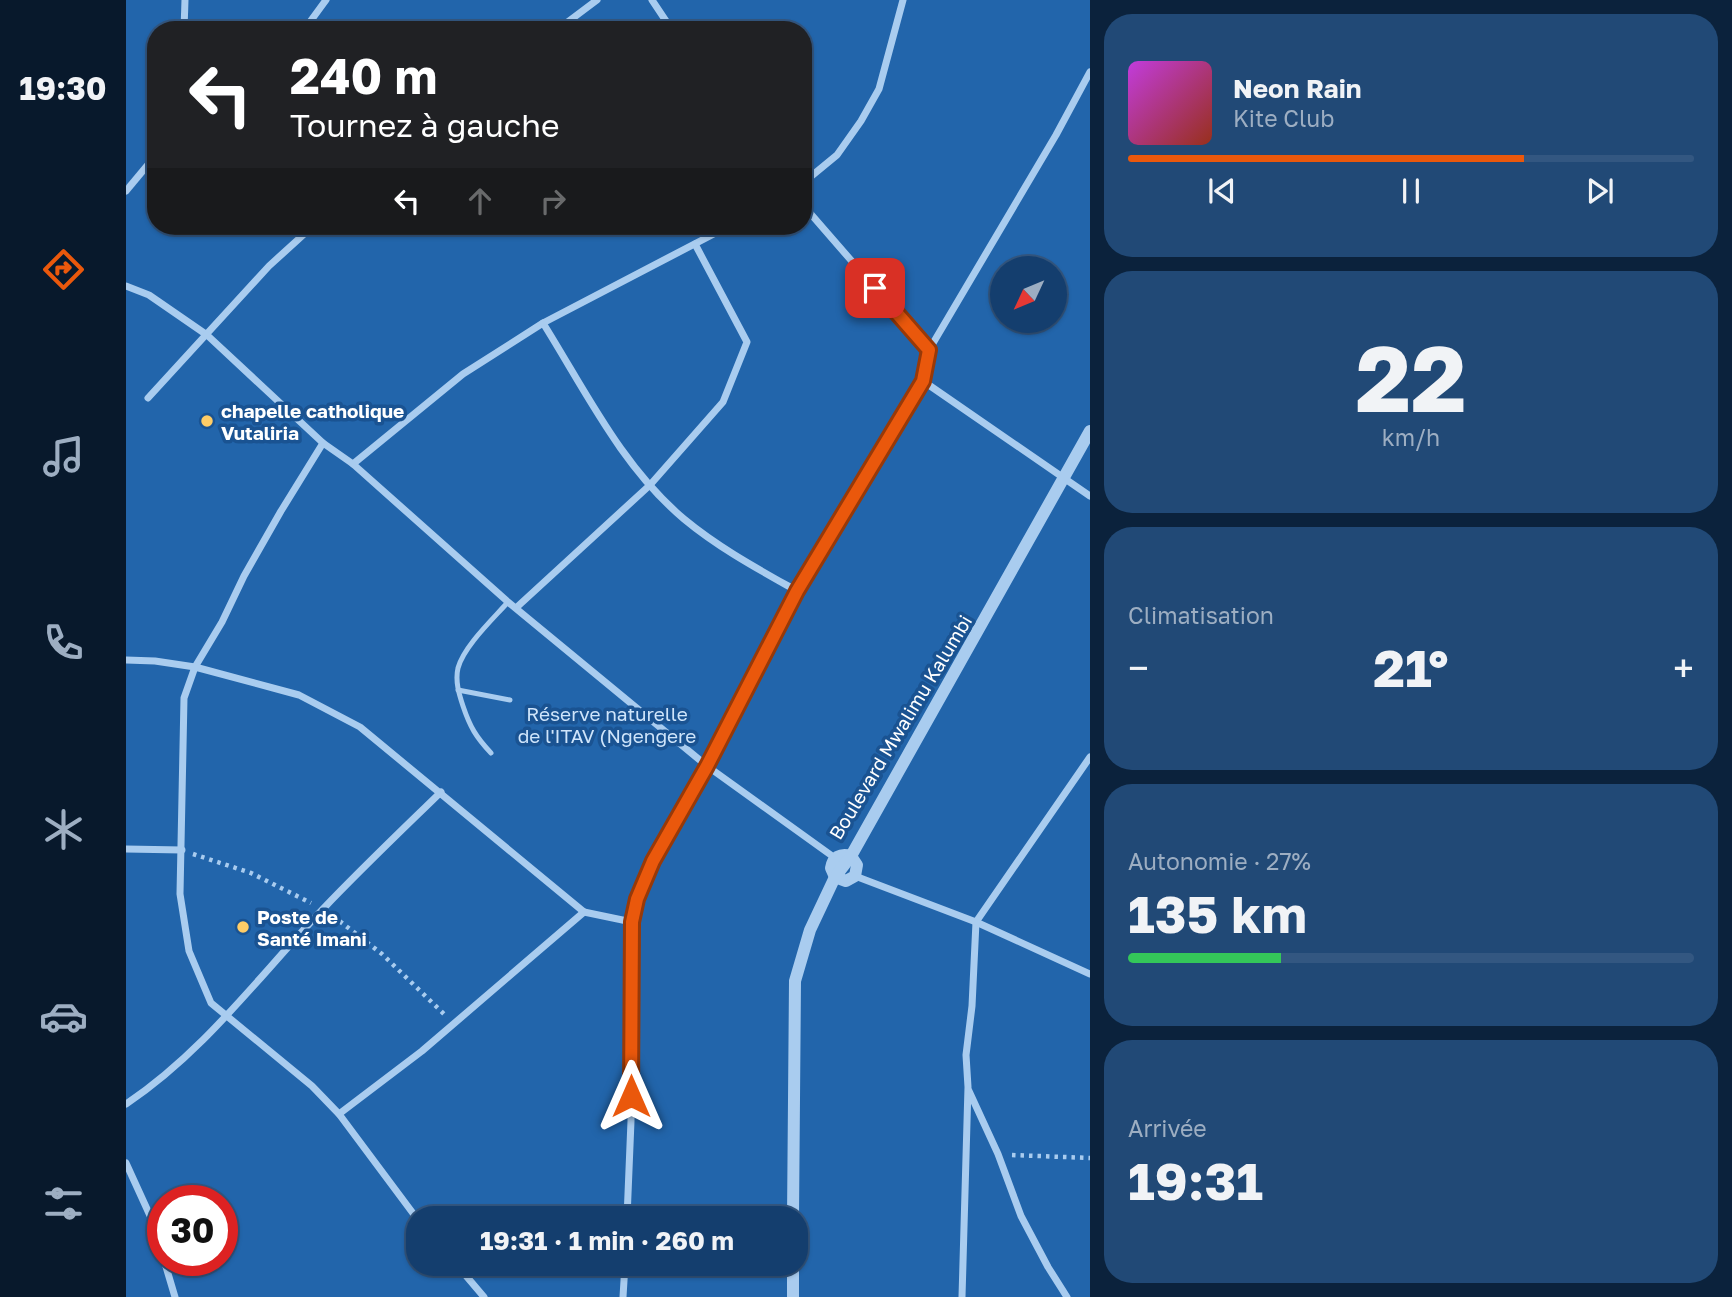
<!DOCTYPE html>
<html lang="fr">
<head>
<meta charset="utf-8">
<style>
  :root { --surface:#143e6e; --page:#214976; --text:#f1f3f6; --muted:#9daec2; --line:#335781; --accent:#ea580c }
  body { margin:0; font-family:"Golos Text",sans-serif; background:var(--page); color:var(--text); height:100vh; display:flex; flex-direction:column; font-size:26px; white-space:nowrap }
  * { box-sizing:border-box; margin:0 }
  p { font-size:23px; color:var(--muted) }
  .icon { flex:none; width:38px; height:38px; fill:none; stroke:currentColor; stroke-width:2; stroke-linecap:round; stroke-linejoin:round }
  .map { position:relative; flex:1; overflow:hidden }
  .drawer { display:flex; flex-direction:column; gap:14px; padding:14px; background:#0b223c; width:642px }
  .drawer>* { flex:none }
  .banner { position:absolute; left:21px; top:21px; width:665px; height:214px; border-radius:28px; box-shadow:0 2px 5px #0004,0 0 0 2px var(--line); background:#202124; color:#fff; overflow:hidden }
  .needle { width:46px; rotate:226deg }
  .buttons { position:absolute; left:864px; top:256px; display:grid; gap:14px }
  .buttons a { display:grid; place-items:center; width:77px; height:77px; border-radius:50%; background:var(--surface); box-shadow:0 2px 5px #0004,0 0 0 2px var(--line); font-size:35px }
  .speed { position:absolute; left:21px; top:1185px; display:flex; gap:14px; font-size:35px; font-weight:700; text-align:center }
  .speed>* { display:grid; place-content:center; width:91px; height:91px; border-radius:50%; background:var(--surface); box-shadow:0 2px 5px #0004,0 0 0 2px var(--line); line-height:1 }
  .speed .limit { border:10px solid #d22; background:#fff; color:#111 }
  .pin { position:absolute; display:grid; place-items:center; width:60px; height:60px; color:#fff; margin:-30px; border-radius:14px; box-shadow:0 4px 10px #0006 }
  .me { position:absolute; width:77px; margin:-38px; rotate:0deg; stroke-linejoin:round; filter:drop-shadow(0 0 5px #0008) }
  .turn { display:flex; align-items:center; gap:24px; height:147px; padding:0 28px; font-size:32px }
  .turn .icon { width:91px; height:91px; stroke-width:2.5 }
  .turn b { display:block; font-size:49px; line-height:60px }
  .lanes { display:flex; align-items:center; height:66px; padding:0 28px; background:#0003; justify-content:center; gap:35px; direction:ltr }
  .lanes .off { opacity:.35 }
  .big { font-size:52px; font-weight:700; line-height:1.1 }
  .drawer .tile { flex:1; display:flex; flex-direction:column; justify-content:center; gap:10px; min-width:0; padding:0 24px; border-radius:28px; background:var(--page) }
  .drawer .dial { align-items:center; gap:0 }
  .dial b { font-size:91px; line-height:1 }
  .song { display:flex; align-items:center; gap:21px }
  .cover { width:84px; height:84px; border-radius:10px; background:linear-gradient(135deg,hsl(290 70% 55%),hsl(10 70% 35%)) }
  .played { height:7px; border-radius:4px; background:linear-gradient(90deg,var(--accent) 70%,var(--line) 70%) }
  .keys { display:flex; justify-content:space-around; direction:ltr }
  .heat { display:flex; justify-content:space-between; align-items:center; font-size:38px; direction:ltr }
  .charge { height:10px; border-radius:5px; background:linear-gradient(90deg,#34c759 27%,var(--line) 0) }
  .trip { position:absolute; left:280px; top:1206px; width:402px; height:70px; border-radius:28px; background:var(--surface); box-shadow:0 2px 5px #0004,0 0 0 2px var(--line); font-weight:700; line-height:70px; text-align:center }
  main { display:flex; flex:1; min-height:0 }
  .dock { display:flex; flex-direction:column; width:126px; justify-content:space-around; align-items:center; background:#08192c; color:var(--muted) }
  .dock .icon { width:49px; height:49px }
  .dock .current { color:var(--accent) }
  .dock b { font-size:32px; color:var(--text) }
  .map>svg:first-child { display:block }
</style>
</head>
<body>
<main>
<nav class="dock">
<b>19:30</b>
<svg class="icon current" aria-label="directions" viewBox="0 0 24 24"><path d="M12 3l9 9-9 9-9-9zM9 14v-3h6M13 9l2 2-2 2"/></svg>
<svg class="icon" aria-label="music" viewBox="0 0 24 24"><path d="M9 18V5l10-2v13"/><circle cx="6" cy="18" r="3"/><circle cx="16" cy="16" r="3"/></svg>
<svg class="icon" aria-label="phone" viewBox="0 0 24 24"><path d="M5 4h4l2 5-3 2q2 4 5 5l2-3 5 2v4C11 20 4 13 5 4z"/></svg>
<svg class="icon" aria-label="climate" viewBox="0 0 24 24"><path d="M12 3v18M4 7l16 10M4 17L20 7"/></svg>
<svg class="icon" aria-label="car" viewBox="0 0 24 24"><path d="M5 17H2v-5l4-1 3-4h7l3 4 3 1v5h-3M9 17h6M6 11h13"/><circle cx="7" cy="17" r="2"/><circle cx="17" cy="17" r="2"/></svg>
<svg class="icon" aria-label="filters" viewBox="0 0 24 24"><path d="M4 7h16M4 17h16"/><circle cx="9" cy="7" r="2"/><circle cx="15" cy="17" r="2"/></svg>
</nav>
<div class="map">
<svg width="964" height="1297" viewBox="0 0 964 1297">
  <rect width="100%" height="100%" fill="#1a5392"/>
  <!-- green -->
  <path fill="#2265ab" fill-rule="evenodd" d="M0,0H964V1297H0ZM30,30H677V226H30ZM877,268H929V320H877ZM37,1200H96V1260H37ZM292,1218H670V1264H292Z"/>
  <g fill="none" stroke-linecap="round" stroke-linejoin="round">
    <!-- path -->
    <g stroke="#a9ccef" stroke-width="4.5" stroke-dasharray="3.5 5" stroke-linecap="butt">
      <polyline points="67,854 125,873 185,903"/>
      <polyline points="207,916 256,954 319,1015"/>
      <polyline points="886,1155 964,1158"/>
    </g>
    <!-- service -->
    <g stroke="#a9ccef" stroke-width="5">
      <polyline points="332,690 384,700"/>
      <path d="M365,753C350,737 344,727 337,706C333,694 329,681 332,668C338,646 367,619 382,602"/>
    </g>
    <!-- minor -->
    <g stroke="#a9ccef" stroke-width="7">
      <polyline points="526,0 546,30"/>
      <polyline points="58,30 59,0"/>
      <polyline points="178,30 200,0"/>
      <polyline points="431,30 471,0"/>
      <polyline points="677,183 711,155 735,121 753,89 777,0"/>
      <polyline points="0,191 30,155"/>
      <polyline points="677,205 803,350"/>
      <polyline points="0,286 23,295 81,335 197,443 227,464 382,602 581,766 709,858"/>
      <path d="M417,323C459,390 496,467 558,519C593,548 632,569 671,591"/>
      <polyline points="797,381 964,496"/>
      <polyline points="22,398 143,266 187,226"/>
      <polyline points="197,443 155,511 118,576 96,622 69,667 58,698 54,894 63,951 85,1003 186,1086 213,1114 292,1220"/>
      <polyline points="227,464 337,374 417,323 603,226"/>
      <polyline points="391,607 524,485 597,402 621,342 569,244"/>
      <polyline points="0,660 29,661 69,667 173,695 234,727 458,912 506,922"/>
      <polyline points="0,849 56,850"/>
      <polyline points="729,876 850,922 964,974"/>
      <polyline points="843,1091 872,1154 895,1216 922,1267 941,1297"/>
      <path d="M0,1104C78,1052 133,976 197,909C235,869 275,831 315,792"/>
      <polyline points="213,1114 296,1051 458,912"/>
      <polyline points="0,1163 26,1220 37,1256"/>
      <polyline points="501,1218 505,1121 506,922 511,899 527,861 581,766 671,591 797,381 803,350 930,135 964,72"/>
      <polyline points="38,1260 49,1297"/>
      <polyline points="330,1264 358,1297"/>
      <polyline points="497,1297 499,1264"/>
      <polyline points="836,1297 842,1087 840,1055 846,1006 850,922 964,757"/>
    </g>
    <!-- tertiary -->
    <g stroke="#a9ccef" stroke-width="12">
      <polyline points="709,877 720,881 729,876 731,865 725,856"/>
      <path d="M709,877L705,868C707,857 714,853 725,856"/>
      <polyline points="667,1218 669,981 684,930 709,877 725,856 964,431"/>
      <polyline points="667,1264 667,1297"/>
    </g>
  </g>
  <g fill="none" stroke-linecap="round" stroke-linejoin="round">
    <!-- route casing -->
    <g stroke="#983908" stroke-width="18">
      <polyline id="route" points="505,1096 506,922 511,899 527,861 581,766 671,591 797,381 803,350 749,288"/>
    </g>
    <!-- route -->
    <use href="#route" stroke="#ea580c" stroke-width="12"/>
  </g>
  <!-- markers -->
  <g fill="#ffcd67" stroke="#1a5392" stroke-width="2.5">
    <circle cx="81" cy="421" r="7"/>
    <circle cx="117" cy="927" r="7"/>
  </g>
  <g text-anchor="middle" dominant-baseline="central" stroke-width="7" stroke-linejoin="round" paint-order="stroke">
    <!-- poi labels -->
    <g font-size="19" font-weight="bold" fill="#fff" stroke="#1a5392" text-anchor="start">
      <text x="95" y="410">chapelle catholique<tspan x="95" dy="22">Vutaliria</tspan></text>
      <text x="131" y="916">Poste de<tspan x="131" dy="22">Santé Imani</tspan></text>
    </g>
    <!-- park labels -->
    <g font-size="19" fill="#cfe5fb" stroke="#1a5392">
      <text x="481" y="713">Réserve naturelle<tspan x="481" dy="22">de l'ITAV (Ngengere</tspan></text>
    </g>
    <!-- street labels -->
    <g font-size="19" fill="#fff" stroke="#1a5392">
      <text transform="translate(774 727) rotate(-59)">Boulevard Mwalimu Kalumbi</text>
    </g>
  </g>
</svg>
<div class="buttons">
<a><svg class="needle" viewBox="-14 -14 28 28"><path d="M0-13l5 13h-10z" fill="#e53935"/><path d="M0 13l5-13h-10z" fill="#9daec2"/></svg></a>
</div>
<div class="speed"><div class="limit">30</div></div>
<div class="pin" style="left:749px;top:288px;background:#d93025"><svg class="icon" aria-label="arrive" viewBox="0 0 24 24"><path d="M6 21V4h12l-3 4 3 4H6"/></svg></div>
<svg class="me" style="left:505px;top:1096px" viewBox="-20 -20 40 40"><path d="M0-17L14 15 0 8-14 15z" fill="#ea580c" stroke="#fff" stroke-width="4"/></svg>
<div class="trip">19:31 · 1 min · 260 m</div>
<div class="banner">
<div class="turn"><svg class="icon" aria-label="left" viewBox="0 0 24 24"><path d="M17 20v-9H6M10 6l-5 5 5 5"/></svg><div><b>240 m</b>Tournez à gauche</div></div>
<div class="lanes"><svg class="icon" aria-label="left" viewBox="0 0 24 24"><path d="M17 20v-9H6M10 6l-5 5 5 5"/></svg><svg class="icon off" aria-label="ahead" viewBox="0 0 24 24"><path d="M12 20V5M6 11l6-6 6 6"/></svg><svg class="icon off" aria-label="right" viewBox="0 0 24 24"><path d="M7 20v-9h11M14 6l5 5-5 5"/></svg></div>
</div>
</div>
<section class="drawer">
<div class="tile">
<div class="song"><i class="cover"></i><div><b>Neon Rain</b><p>Kite Club</p></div></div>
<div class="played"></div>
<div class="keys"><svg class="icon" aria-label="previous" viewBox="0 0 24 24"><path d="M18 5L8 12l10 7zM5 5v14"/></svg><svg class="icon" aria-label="pause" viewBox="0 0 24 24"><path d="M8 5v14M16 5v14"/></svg><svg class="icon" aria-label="next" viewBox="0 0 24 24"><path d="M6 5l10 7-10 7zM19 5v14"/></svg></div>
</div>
<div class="tile dial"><b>22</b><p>km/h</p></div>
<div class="tile"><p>Climatisation</p>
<div class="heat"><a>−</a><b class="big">21°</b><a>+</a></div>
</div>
<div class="tile"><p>Autonomie · 27%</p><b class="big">135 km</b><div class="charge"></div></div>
<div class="tile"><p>Arrivée</p><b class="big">19:31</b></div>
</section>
</main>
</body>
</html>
